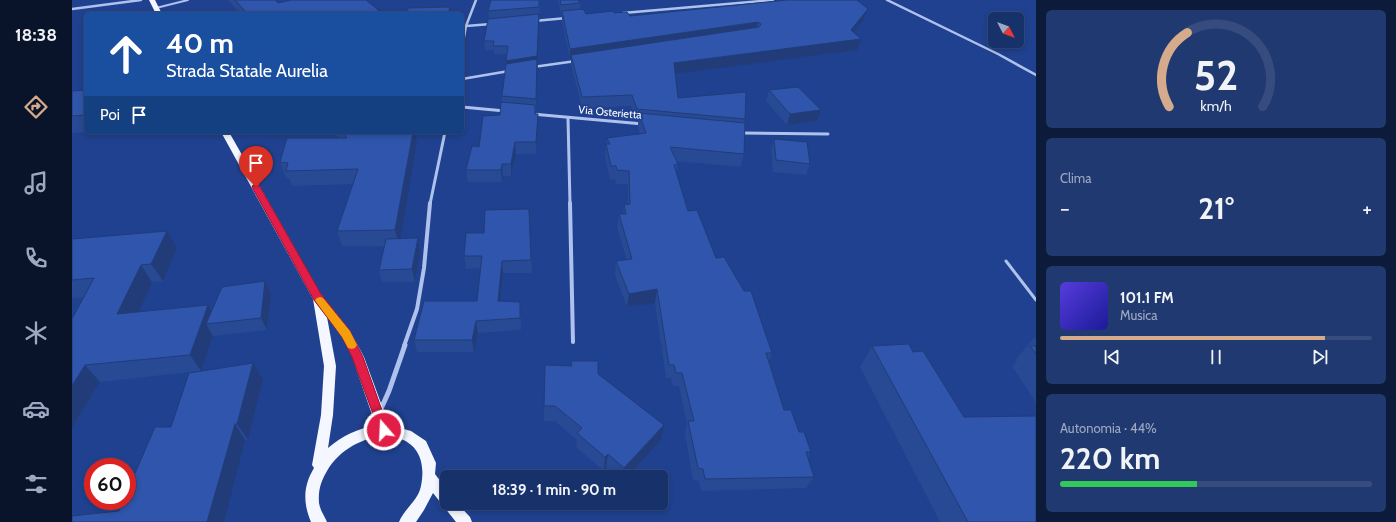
<!DOCTYPE html>
<html lang="it">
<head>
<meta charset="utf-8">
<style>
  :root { --surface:#17316b; --page:#203971; --text:#f1f3f6; --muted:#9ea9c1; --line:#364c7e; --accent:#d6ab8b }
  body { margin:0; font-family:Cabin,sans-serif; background:var(--page); color:var(--text); height:100vh; display:flex; flex-direction:column; font-size:15px; white-space:nowrap }
  * { box-sizing:border-box; margin:0 }
  p { font-size:13px; color:var(--muted) }
  .icon { flex:none; width:22px; height:22px; fill:none; stroke:currentColor; stroke-width:2; stroke-linecap:round; stroke-linejoin:round }
  .map { position:relative; flex:1; overflow:hidden }
  .panel { display:flex; flex-direction:column; gap:10px; padding:10px; background:#0d1b3b; width:360px }
  .panel>* { flex:none }
  .top-card { position:absolute; left:12px; top:12px; width:380px; height:122px; border-radius:6px; box-shadow:0 2px 6px #0003,0 0 0 1px var(--line); background:#1a4fa0; color:#fff; overflow:hidden }
  .needle { width:26px; rotate:132deg }
  .fabs { position:absolute; left:916px; top:12px; display:grid; gap:8px }
  .fabs a { display:grid; place-items:center; width:36px; height:36px; border-radius:6px; background:var(--surface); box-shadow:0 2px 6px #0003,0 0 0 1px var(--line); font-size:20px }
  .speed { position:absolute; left:12px; top:458px; display:flex; gap:8px; font-size:20px; font-weight:700; text-align:center }
  .speed>* { display:grid; place-content:center; width:52px; height:52px; border-radius:50%; background:var(--surface); box-shadow:0 2px 6px #0003,0 0 0 1px var(--line); line-height:1 }
  .speed .limit { border:6px solid #d22; background:#fff; color:#111 }
  .pin { position:absolute; display:grid; place-items:center; width:34px; height:34px; color:#fff; margin:-41px -17px; border-radius:50% 50% 50% 0; rotate:-45deg; box-shadow:0 0 4px #0007 }
  .pin .icon { rotate:45deg }
  .me { position:absolute; width:44px; margin:-22px; rotate:341deg; stroke-linejoin:round; filter:drop-shadow(0 0 3px #0008) }
  .turn { display:flex; align-items:center; gap:14px; height:84px; padding:0 16px; font-size:18px }
  .turn .icon { width:52px; height:52px; stroke-width:2.5 }
  .turn b { display:block; font-size:28px; line-height:34px }
  .then { display:flex; align-items:center; height:38px; padding:0 16px; background:#0003; gap:8px; font-size:15px }
  .big { font-size:30px; font-weight:800; line-height:1.1 }
  .panel .tile { flex:1; display:flex; flex-direction:column; justify-content:center; gap:6px; min-width:0; padding:0 14px; border-radius:6px; background:var(--page) }
  .panel .dial { align-items:center; gap:0 }
  .dial svg { height:104px; overflow:visible; fill:none; stroke:var(--line); stroke-width:7; stroke-linecap:round; text-anchor:middle }
  .dial text { fill:var(--text); stroke:none }
  .song { display:flex; align-items:center; gap:12px }
  .cover { width:48px; height:48px; border-radius:6px; background:linear-gradient(135deg,hsl(250 70% 55%),hsl(240 70% 35%)) }
  .played { height:4px; border-radius:2px; background:linear-gradient(90deg,var(--accent) 85%,var(--line) 85%) }
  .keys { display:flex; justify-content:space-around; direction:ltr }
  .heat { display:flex; justify-content:space-between; align-items:center; font-size:22px; direction:ltr }
  .charge { height:6px; border-radius:3px; background:linear-gradient(90deg,#34c759 44%,var(--line) 0) }
  .trip { position:absolute; left:368px; top:470px; width:228px; height:40px; border-radius:6px; background:var(--surface); box-shadow:0 2px 6px #0003,0 0 0 1px var(--line); font-weight:800; line-height:40px; text-align:center }
  main { display:flex; flex:1; min-height:0 }
  .menu { display:flex; flex-direction:column; width:72px; justify-content:space-around; align-items:center; background:#09142b; color:var(--muted) }
  .menu .icon { width:28px; height:28px }
  .menu .selected { color:var(--accent) }
  .menu b { font-size:18px; color:var(--text) }
  .map>svg:first-child { display:block }
</style>
</head>
<body>
<main>
<nav class="menu">
<b>18:38</b>
<svg class="icon selected" aria-label="directions" viewBox="0 0 24 24"><path d="M12 3l9 9-9 9-9-9zM9 14v-3h6M13 9l2 2-2 2"/></svg>
<svg class="icon" aria-label="music" viewBox="0 0 24 24"><path d="M9 18V5l10-2v13"/><circle cx="6" cy="18" r="3"/><circle cx="16" cy="16" r="3"/></svg>
<svg class="icon" aria-label="phone" viewBox="0 0 24 24"><path d="M5 4h4l2 5-3 2q2 4 5 5l2-3 5 2v4C11 20 4 13 5 4z"/></svg>
<svg class="icon" aria-label="climate" viewBox="0 0 24 24"><path d="M12 3v18M4 7l16 10M4 17L20 7"/></svg>
<svg class="icon" aria-label="car" viewBox="0 0 24 24"><path d="M5 17H2v-5l4-1 3-4h7l3 4 3 1v5h-3M9 17h6M6 11h13"/><circle cx="7" cy="17" r="2"/><circle cx="17" cy="17" r="2"/></svg>
<svg class="icon" aria-label="filters" viewBox="0 0 24 24"><path d="M4 7h16M4 17h16"/><circle cx="9" cy="7" r="2"/><circle cx="15" cy="17" r="2"/></svg>
</nav>
<div class="map">
<svg width="964" height="522" viewBox="0 0 964 522">
  <rect width="100%" height="100%" fill="#1f418f"/>
  <g fill="none" stroke-linecap="round" stroke-linejoin="round">
    <!-- service-far1 -->
    <polyline stroke="#aec2ed" stroke-width="2" points="84,8 116,0"/>
    <!-- service -->
    <polyline stroke="#aec2ed" stroke-width="3" points="934,261 964,300"/>
    <!-- minor-far3 -->
    <g stroke="#aec2ed" stroke-width="2.5">
      <polyline points="815,0 926,54 964,75"/>
      <polyline points="0,9 69,0"/>
      <polyline points="551,13 701,0"/>
      <polyline points="462,21 495,18"/>
      <polyline points="394,26 419,24"/>
      <polyline points="390,48 394,26 404,0"/>
      <polyline points="461,67 504,61"/>
      <polyline points="390,79 437,71"/>
    </g>
    <!-- minor-far2 -->
    <g stroke="#aec2ed" stroke-width="3">
      <polyline points="390,107 433,111"/>
      <polyline points="460,114 571,124"/>
      <polyline points="496,118 498,204"/>
      <polyline points="669,133 756,134"/>
      <polyline points="358,204 373,132"/>
    </g>
    <!-- minor-far1 -->
    <g stroke="#aec2ed" stroke-width="4">
      <polyline points="498,203 501,342"/>
      <polyline points="332,346 345,309 352,268 358,203"/>
    </g>
    <!-- minor -->
    <polyline stroke="#aec2ed" stroke-width="5" points="308,411 317,391 333,345"/>
    <!-- primary -->
    <g fill="#f4f7ff" fill-rule="evenodd">
      <polygon points="77,0 83,0 90,14 84,14"/>
      <path d="M149,132H157L249,294L278,331L292,357L317,425L339,431L354,441L364,463L363,474L375,490V503H385L398,517L400,522H384L361,493L352,510L344,522H327C332,509 346,501 349,486C362,420 281,425 255,471C249,481 246,490 247,503C248,510 252,515 255,522H239C231,503 231,486 242,468L240,465L249,415L252,366L241,299ZM255,317L270,337L280,357L304,426C286,428 270,436 256,448L261,415L264,366Z"/>
    </g>
  </g>
  <!-- wall -->
  <g fill="#284a94">
    <polygon points="156,0 203,0 206,3 311,14 168,14"/>
    <polygon points="468,0 464,111 466,126 464,154 444,154 439,176 431,176 430,182 396,182 394,170 407,147 428,115 430,102 430,96 435,64 435,54 422,54 422,50 413,50 412,41 417,19 416,11"/>
    <polygon points="486,0 506,0 508,3 508,9 514,14 542,13 558,16 796,9 792,19 781,32 785,50 603,73 606,98 673,119 672,123 672,154 669,167 604,161 606,164 604,172 616,211 700,353 697,361 712,410 727,432 739,452 736,458 742,477 734,488 629,491 627,481 621,480 613,434 615,424 607,386 601,386 599,378 594,378 583,303 555,307 543,275 544,261 555,260 545,228 547,214 551,214 552,205 556,204 556,184 544,184 543,179 538,180 533,157 534,144 535,144 535,138 568,134 566,126 566,120 564,120 559,106 510,108 499,65 499,60 498,60 490,21 490,15 489,15"/>
    <polygon points="14,90 14,132 15,132 0,133 0,91"/>
    <polygon points="697,90 745,121 715,125 694,101"/>
    <polygon points="262,132 343,132 345,143 328,238 346,238 348,251 343,282 310,282 307,270 313,246 270,246 265,231 281,184 220,186 217,178 214,178 208,162 267,138"/>
    <polygon points="702,139 738,164 734,175 701,172 699,151"/>
    <polygon points="457,209 460,273 431,273 428,301 448,302 449,330 406,333 402,352 345,352 342,340 405,301 409,268 394,269 392,256 412,233"/>
    <polygon points="0,239 105,248 91,281 80,282 66,312 136,305 140,310 193,281 199,294 195,330 141,336 129,371 191,380 176,440 173,440 47,511 99,427 128,371 28,382 4,422 12,297 0,298"/>
    <polygon points="962,338 964,338 964,403 940,366 945,361 944,359"/>
    <polygon points="800,346 841,352 892,417 961,416 963,414 964,414 964,522 868,522 788,367"/>
    <polygon points="499,361 526,374 589,440 555,477 544,477 534,469 532,471 504,447 505,440 483,421 472,421 472,406 499,366"/>
  </g>
  <!-- shaded-wall -->
  <g fill="#213c78">
    <polygon points="378,7 378,14 376,14"/>
    <polygon points="796,9 792,19 775,40 779,30"/>
    <polygon points="467,14 467,23 464,111 464,99 435,69 434,61"/>
    <polygon points="686,22 684,32 499,55 499,60 498,60 498,49"/>
    <polygon points="789,39 785,50 601,74 602,63"/>
    <polygon points="749,110 745,121 715,125 718,114"/>
    <polygon points="466,114 466,126 464,154 464,142"/>
    <polygon points="341,132 343,132 345,143 327,246 323,230"/>
    <polygon points="443,142 444,154 439,176 439,164"/>
    <polygon points="430,164 431,176 430,182 429,170"/>
    <polygon points="95,231 105,248 91,281 79,264"/>
    <polygon points="346,238 348,251 343,282 340,269"/>
    <polygon points="430,261 431,273 427,314 426,301"/>
    <polygon points="69,265 80,282 58,331 45,314"/>
    <polygon points="193,281 199,294 195,330 189,318"/>
    <polygon points="585,289 583,303 555,307 557,294"/>
    <polygon points="136,305 146,321 134,324 141,336 129,371 118,355"/>
    <polygon points="404,321 406,333 402,352 400,340"/>
    <polygon points="181,363 191,380 176,440 165,424"/>
    <polygon points="13,365 28,382 0,428 0,386"/>
    <polygon points="163,424 173,440 152,522 135,522"/>
    <polygon points="592,425 589,440 555,477 551,477 552,468"/>
    <polygon points="536,454 534,469 532,471 533,457"/>
  </g>
  <!-- building -->
  <g fill="#2f56ac" stroke="#213c78">
    <polygon points="163,0 203,0 206,3 219,0 294,0 311,14 171,14 169,12 173,11"/>
    <polygon points="419,0 467,0 467,7 416,11"/>
    <polygon points="488,0 506,0 508,3 489,5"/>
    <polygon points="715,0 785,0 796,9 779,30 789,39 602,63 606,98 674,92 673,119 565,109 560,95 510,97 499,55 687,27 689,24 686,22 498,49 490,11 511,9 514,14 541,11 542,13 555,12 558,16"/>
    <polygon points="378,7 376,14 335,14 336,8"/>
    <polygon points="467,14 465,56 434,61 436,46 421,46 422,41 412,41 416,19"/>
    <polygon points="465,59 464,99 430,96 434,64"/>
    <polygon points="726,87 749,110 718,114 697,90"/>
    <polygon points="14,90 14,115 0,116 0,91"/>
    <polygon points="429,102 463,105 463,114 466,114 464,142 443,142 439,164 430,164 429,170 394,170 400,146 407,147 411,116 428,115"/>
    <polygon points="567,113 673,123 672,154 598,147 606,164 602,165 616,211 625,210 644,258 652,257 672,291 679,291 700,353 694,353 712,410 719,410 727,432 732,432 739,452 734,452 742,477 633,479 631,469 626,468 616,421 622,421 610,373 604,373 602,365 597,365 585,289 557,294 544,261 560,259 547,214 554,214 552,205 558,204 557,171 545,170 544,166 539,166 534,144 538,144 535,138 574,133"/>
    <polygon points="270,132 341,132 323,230 265,231 286,169 214,171 216,163 208,162 215,138 275,138"/>
    <polygon points="702,139 735,142 738,164 704,160"/>
    <polygon points="457,209 459,260 430,261 426,301 448,302 448,318 404,321 400,340 342,340 352,301 405,301 410,256 392,256 394,233 412,233 413,210"/>
    <polygon points="95,231 79,264 69,265 45,314 136,305 118,355 13,365 0,386 0,319 22,278 0,280 0,239"/>
    <polygon points="346,238 340,269 307,270 314,239"/>
    <polygon points="193,281 189,318 134,324 150,287"/>
    <polygon points="837,344 841,352 851,351 892,417 964,416 963,414 964,414 964,522 896,522 800,346"/>
    <polygon points="958,346 964,346 964,354"/>
    <polygon points="499,361 526,361 526,374 592,425 552,468 536,454 533,457 505,433 510,428 483,406 472,406 473,365 500,366"/>
    <polygon points="181,363 165,424 163,424 135,522 0,522 0,516 47,511 51,501 55,501 55,492 83,427 99,427 117,373"/>
  </g>
  <!-- route -->
  <polygon fill="#e11d48" stroke="#92132f" points="181,185 187,185 188,187 249,294 278,331 291,357 317,430 316,433 312,435 308,433 280,357 270,337 242,300 180,187"/>
  <!-- slow -->
  <polygon fill="#f59e0b" points="248,297 251,298 278,331 285,345 283,348 280,349 276,348 270,337 245,303 243,300 245,298"/>
  <g text-anchor="middle" dominant-baseline="central" stroke-width="4" stroke-linejoin="round" paint-order="stroke">
    <!-- far-street labels -->
    <g font-size="11" fill="#fff" stroke="#1f418f">
      <text transform="translate(538 112) rotate(5)">Via Osterietta</text>
    </g>
  </g>
</svg>
<div class="fabs">
<a><svg class="needle" viewBox="-14 -14 28 28"><path d="M0-13l5 13h-10z" fill="#e53935"/><path d="M0 13l5-13h-10z" fill="#9ea9c1"/></svg></a>
</div>
<div class="speed"><div class="limit">60</div></div>
<div class="pin" style="left:184px;top:187px;background:#d93025"><svg class="icon" aria-label="arrive" viewBox="0 0 24 24"><path d="M6 21V4h12l-3 4 3 4H6"/></svg></div>
<svg class="me" style="left:312px;top:430px" viewBox="-20 -20 40 40"><circle r="17" fill="#e11d48" stroke="#fff" stroke-width="3"/><path d="M0-11L8 9 0 5-8 9z" fill="#fff"/></svg>
<div class="trip">18:39 · 1 min · 90 m</div>
<div class="top-card">
<div class="turn"><svg class="icon" aria-label="ahead" viewBox="0 0 24 24"><path d="M12 20V5M6 11l6-6 6 6"/></svg><div><b>40 m</b>Strada Statale Aurelia</div></div>
<div class="then">Poi<svg class="icon" aria-label="arrive" viewBox="0 0 24 24"><path d="M6 21V4h12l-3 4 3 4H6"/></svg></div>
</div>
</div>
<section class="panel">
<div class="tile dial"><svg viewBox="0 0 100 80">
<path d="M14 69A42 42 0 1 1 86 69"/>
<path d="M14 69A42 42 0 0 1 28 12" stroke="#d6ab8b"/>
<text x="50" y="56" font-size="32" font-weight="700">52</text>
<text x="50" y="72" font-size="11">km/h</text>
</svg></div>
<div class="tile"><p>Clima</p>
<div class="heat"><a>−</a><b class="big">21°</b><a>+</a></div>
</div>
<div class="tile">
<div class="song"><i class="cover"></i><div><b>101.1 FM</b><p>Musica</p></div></div>
<div class="played"></div>
<div class="keys"><svg class="icon" aria-label="previous" viewBox="0 0 24 24"><path d="M18 5L8 12l10 7zM5 5v14"/></svg><svg class="icon" aria-label="pause" viewBox="0 0 24 24"><path d="M8 5v14M16 5v14"/></svg><svg class="icon" aria-label="next" viewBox="0 0 24 24"><path d="M6 5l10 7-10 7zM19 5v14"/></svg></div>
</div>
<div class="tile"><p>Autonomia · 44%</p><b class="big">220 km</b><div class="charge"></div></div>
</section>
</main>
</body>
</html>
